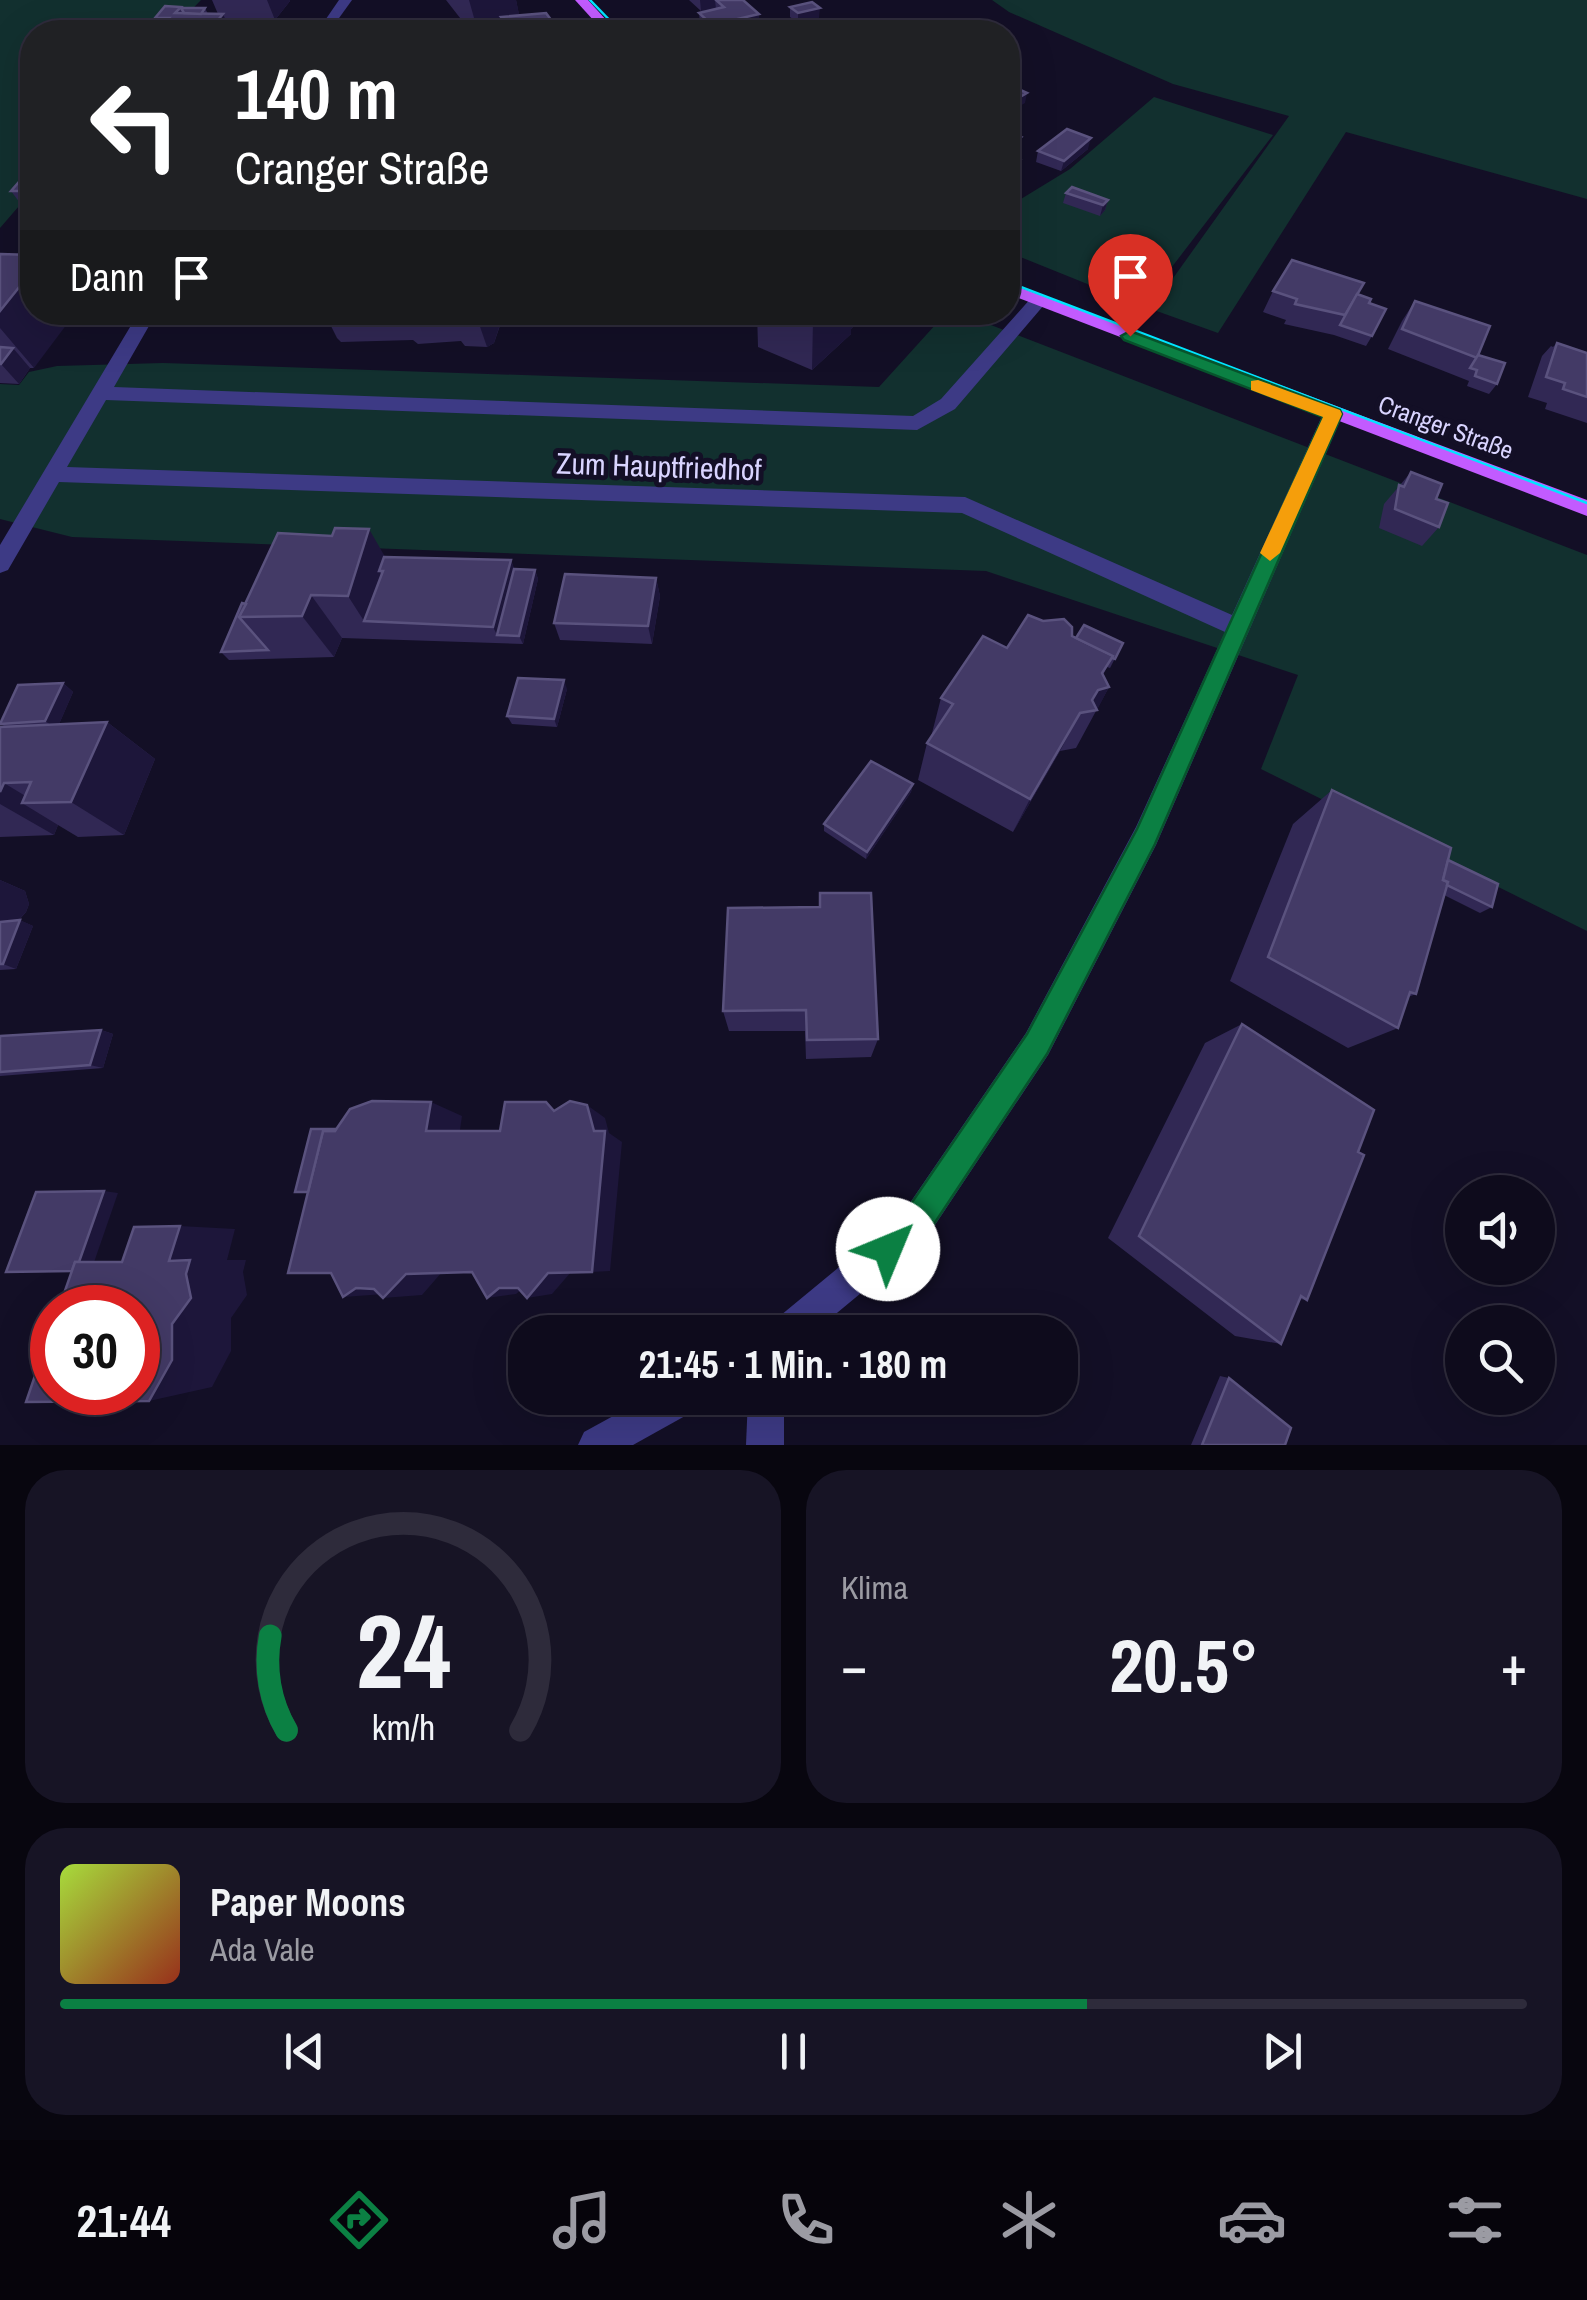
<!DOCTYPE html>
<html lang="de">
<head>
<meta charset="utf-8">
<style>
  :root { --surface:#0e0b1c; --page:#171425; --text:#f1f3f6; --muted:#9b9ba3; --line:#2e2b3b; --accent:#0b8043 }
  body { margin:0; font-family:"Archivo Narrow",sans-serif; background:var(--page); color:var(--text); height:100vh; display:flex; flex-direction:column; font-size:38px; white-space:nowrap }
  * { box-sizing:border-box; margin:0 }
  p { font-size:32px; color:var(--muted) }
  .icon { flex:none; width:55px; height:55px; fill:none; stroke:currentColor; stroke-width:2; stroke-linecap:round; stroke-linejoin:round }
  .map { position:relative; height:1445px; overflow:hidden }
  .sheet { display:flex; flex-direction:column; gap:25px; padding:25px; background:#08060f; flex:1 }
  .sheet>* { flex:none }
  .guide { position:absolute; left:20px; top:20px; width:1000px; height:305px; border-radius:40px; box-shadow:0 10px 40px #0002,0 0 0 2px var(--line); background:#202124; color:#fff; overflow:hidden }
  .controls { position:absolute; left:1445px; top:1175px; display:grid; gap:20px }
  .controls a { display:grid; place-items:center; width:110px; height:110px; border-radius:50%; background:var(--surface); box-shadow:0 10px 40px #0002,0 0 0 2px var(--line); font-size:50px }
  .speed { position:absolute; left:30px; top:1285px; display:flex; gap:20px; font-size:50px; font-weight:700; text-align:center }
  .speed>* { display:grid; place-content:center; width:130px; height:130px; border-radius:50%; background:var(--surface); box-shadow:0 10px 40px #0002,0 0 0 2px var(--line); line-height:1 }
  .speed .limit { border:15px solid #d22; background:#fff; color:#111 }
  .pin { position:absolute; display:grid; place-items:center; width:85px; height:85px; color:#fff; margin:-102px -42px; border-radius:50% 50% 50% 0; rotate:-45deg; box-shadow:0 0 10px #0007 }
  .pin .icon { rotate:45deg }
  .me { position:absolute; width:110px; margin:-55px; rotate:45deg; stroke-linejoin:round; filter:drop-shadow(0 0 8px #0008) }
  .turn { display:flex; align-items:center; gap:35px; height:210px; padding:0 50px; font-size:45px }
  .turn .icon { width:130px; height:130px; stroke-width:2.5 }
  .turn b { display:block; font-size:70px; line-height:85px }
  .then { display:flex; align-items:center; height:95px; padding:0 50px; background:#0003; gap:20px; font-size:38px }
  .big { font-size:75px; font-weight:700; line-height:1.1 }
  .sheet .tile { flex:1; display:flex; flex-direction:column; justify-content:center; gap:15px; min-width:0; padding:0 35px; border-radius:40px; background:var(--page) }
  .sheet .dial { align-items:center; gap:0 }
  .dial svg { height:260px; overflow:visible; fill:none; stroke:var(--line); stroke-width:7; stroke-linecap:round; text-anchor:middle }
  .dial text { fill:var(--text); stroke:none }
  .song { display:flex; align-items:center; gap:30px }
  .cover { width:120px; height:120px; border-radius:15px; background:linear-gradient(135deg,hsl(80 70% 55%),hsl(10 70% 35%)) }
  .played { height:10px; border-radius:5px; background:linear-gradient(90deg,var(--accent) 70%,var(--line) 70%) }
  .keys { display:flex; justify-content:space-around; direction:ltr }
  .heat { display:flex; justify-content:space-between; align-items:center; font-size:55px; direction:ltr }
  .sheet .tiles { flex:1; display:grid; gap:25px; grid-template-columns:1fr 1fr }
  .tile:last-child { grid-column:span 2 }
  .trip { position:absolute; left:508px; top:1315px; width:570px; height:100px; border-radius:40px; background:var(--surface); box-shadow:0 10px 40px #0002,0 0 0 2px var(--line); font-weight:700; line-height:100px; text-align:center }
  .menu { display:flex; height:160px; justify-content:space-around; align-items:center; background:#06040b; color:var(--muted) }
  .menu .icon { width:70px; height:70px }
  .menu .active { color:var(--accent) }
  .menu b { font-size:45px; color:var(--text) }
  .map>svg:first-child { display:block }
</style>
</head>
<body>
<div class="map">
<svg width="1587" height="1445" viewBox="0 0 1587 1445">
  <rect width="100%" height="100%" fill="#130f26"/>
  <!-- green -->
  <g fill="#12302f">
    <polygon points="0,0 201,0 173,29 175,32 32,32 32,191 0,228"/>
    <polygon points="992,0 1587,0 1587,199 1346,132 1218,333 1151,309 1289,116 1173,84 1009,12"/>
    <polygon points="1154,97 1273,135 1142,306 1008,252 1008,207 1070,169"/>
    <polygon points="946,313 960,313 1587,555 1587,931 1261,769 1298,675 986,571 72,537 0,519 0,384 19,385 29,372 57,366 163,363 879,387"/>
  </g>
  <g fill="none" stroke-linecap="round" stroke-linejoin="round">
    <!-- minor -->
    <g fill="#3d3a85" fill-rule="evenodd">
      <polygon points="339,0 352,0 329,32 317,32"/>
      <polygon points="1038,295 1047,301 1044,305 955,409 917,430 106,400 67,467 965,497 1232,615 1323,414 1333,407 1340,409 1343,414 1156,845 1048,1055 925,1240 814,1332 769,1332 775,1320 901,1216 1026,1033 1136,827 1225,632 962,513 59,482 8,570 0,573 0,545 139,312 157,312 114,387 913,416 941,399 1032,297"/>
      <polygon points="646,1398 699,1398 694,1411 633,1445 578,1445 584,1432"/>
      <polygon points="748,1398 784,1398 784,1445 746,1445"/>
    </g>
    <!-- major -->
    <g fill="#c25bff" fill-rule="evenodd">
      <polygon points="575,0 588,0 617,32 604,32"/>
      <polygon points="1008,283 1587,500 1587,516 1008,294"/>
    </g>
    <!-- tram -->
    <g stroke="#00e5ff" stroke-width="2.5">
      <polyline points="590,0 621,32"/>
      <polyline points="1008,282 1587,503"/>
    </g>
  </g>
  <!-- wall -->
  <g fill="#312854">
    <polygon points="212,0 289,0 290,1 275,20 225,19 231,32 158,32 160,28 155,18 181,8 205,8 208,14 218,14"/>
    <polygon points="446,0 516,0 519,15 560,32 471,32"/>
    <polygon points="689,0 743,0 759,14 759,24 722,32 710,32 700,23 699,13 716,9 701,11"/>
    <polygon points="790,7 819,18 798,23 790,17"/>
    <polygon points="1088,149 1061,171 1036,162 1038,151"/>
    <polygon points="32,168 32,211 26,211 11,191"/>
    <polygon points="1066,193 1108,200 1105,210 1100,216 1063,203"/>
    <polygon points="0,254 34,368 30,368 19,384 0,383"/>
    <polygon points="1273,291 1357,294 1369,303 1372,336 1366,346 1334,335 1284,324 1286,320 1263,312"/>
    <polygon points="1415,301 1478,354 1497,384 1489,394 1467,386 1469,381 1388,349 1402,321"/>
    <polygon points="324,312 504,312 504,314 494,343 487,347 465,346 461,341 418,344 413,340 341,342 337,338"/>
    <polygon points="757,312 867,312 851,329 851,334 812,370 758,347"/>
    <polygon points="1557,343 1587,353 1587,423 1545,409 1547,403 1528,397 1542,356 1551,346 1553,347"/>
    <polygon points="1411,472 1436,499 1439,527 1422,546 1379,528 1384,504"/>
    <polygon points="386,558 511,560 514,569 535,570 538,579 523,644 342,638 334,657 229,660 221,652 246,604"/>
    <polygon points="656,578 660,596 652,644 560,640 554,623"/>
    <polygon points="1072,636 1076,638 1123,643 1110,668 1107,667 1103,675 1109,687 1076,748 1060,751 1013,832 918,780 927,743 931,737 941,698 1007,648"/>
    <polygon points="63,683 73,692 59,724 107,722 155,759 124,835 78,837 58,825 54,835 0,837 0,727 4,726 0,724"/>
    <polygon points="567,689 557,727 512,724 507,716"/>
    <polygon points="913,784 911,792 866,859 824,831 824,824"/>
    <polygon points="1332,790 1448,860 1492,907 1480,913 1444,895 1416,994 1408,997 1398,1028 1348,1048 1230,981 1293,824"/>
    <polygon points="0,880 25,891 29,904 26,912 19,920 33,926 16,969 0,970"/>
    <polygon points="820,893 878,1039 871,1057 806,1059 805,1031 729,1031 723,1011 819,907"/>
    <polygon points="1242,1024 1358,1152 1307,1300 1299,1299 1281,1344 1235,1336 1108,1238 1205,1043"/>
    <polygon points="101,1030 113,1034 103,1068 0,1076 0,1036"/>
    <polygon points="1220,1376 1229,1378 1285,1445 1191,1445"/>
  </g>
  <!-- shaded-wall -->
  <g fill="#1d163a">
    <polygon points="267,0 289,0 290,1 275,20"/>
    <polygon points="469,0 516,0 523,32 513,30 513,32 505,32 505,22 501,17 504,31 498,24 500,32 478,32"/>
    <polygon points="700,0 715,0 716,9 701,11"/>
    <polygon points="820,8 819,18 798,23 798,13"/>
    <polygon points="223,14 231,32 209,32"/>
    <polygon points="759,14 759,24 722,32 712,32 712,25"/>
    <polygon points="1027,93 1025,103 1008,113 1008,104"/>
    <polygon points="1021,137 1019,148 1008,156 1008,146"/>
    <polygon points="1091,138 1088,149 1061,171 1064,161"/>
    <polygon points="1020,160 1016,180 1008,186 1008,169"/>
    <polygon points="1108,200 1105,210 1100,216 1103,205"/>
    <polygon points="32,271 32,312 76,312 34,368 0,328 0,311"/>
    <polygon points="475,312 504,312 494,343 487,347"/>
    <polygon points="823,312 867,312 851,329 851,334 812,370 813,321"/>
    <polygon points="13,348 30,368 19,384 1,364"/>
    <polygon points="369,529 395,574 379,571 390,589 364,621 348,596"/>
    <polygon points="511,560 518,578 497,635 493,627"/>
    <polygon points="535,570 538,579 523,644 519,636"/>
    <polygon points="656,578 660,596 652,644 648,626"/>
    <polygon points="311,595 342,638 334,657 302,616"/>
    <polygon points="564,680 567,689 557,727 554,719"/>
    <polygon points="63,683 73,692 57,729 45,721"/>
    <polygon points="1109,687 1097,710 1086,712 1098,690"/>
    <polygon points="1080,713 1060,751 1013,832 1030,799"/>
    <polygon points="107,722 155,759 124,835 71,802"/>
    <polygon points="4,783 37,803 22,803 58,825 54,835 0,804 0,792"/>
    <polygon points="913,784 911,792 866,859 867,852"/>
    <polygon points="0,880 25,891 29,904 26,912 12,927 0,955"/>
    <polygon points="20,920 33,926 16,969 3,964"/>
    <polygon points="101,1030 113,1034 103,1068 90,1065"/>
    <polygon points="431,1102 462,1116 458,1143 426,1131"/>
    <polygon points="587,1105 605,1118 609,1133 622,1142 610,1271 592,1272 594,1131"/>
    <polygon points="104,1191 118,1193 91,1271 76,1271"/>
    <polygon points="180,1226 235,1229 227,1260 246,1260 243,1272 247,1295 231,1318 231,1351 212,1387 149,1401 172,1324 169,1261"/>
    <polygon points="442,1272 422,1295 383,1298 385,1294 343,1297 356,1288 406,1274"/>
    <polygon points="571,1272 552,1294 527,1298 548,1273"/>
    <polygon points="527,1285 516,1294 487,1298 499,1288"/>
  </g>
  <!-- building -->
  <g fill="#433a66" stroke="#5a527e" stroke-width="2.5">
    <polygon points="716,0 743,0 759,14 712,25 699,13 724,7"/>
    <polygon points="812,2 820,8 798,13 790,7"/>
    <polygon points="165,6 181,7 175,13 223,14 208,32 157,31 169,18 155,18"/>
    <polygon points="181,8 205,8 201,14 184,13"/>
    <polygon points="546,13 560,32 515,32 513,30 504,32 498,24 505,22 501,17"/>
    <polygon points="332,26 385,27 381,32 328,32"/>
    <polygon points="1016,88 1027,93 1008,104 1008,93"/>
    <polygon points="1067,129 1091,138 1064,161 1038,151"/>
    <polygon points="1008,132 1021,137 1008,146"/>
    <polygon points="1008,155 1020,160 1008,169"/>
    <polygon points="31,168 32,168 32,191 11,191"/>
    <polygon points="1072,187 1108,200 1103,205 1066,193"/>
    <polygon points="0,254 32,255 32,271 0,311"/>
    <polygon points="1292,260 1364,283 1345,315 1295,304 1297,299 1273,291"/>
    <polygon points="1357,294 1371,299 1369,303 1386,309 1372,336 1340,325"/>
    <polygon points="1415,301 1490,326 1477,358 1402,329"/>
    <polygon points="791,312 823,312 813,321"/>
    <polygon points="1557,343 1587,353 1587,397 1563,389 1565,383 1546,377"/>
    <polygon points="0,347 13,348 1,364 0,364"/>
    <polygon points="1478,355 1505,363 1497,384 1475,376 1477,370 1470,368"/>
    <polygon points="1411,472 1442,484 1436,499 1448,503 1439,527 1395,509 1399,485 1404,487"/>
    <polygon points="335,528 369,529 348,596 311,595 302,616 239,617 278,533 332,536"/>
    <polygon points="384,557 511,560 493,627 364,621 383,571 379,571"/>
    <polygon points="514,569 535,570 519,636 497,635"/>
    <polygon points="565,574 656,578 648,626 554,623"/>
    <polygon points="242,603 246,604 239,617 268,650 221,652"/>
    <polygon points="1028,615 1043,621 1064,619 1072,627 1072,636 1113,656 1102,673 1109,687 1098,690 1092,700 1097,710 1080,713 1030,799 927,743 953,704 941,698 983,636 1007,648"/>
    <polygon points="1084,625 1123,643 1115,659 1112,658 1113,656 1076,638"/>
    <polygon points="518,678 564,680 554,719 507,716"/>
    <polygon points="63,683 45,721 0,724 18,685"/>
    <polygon points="107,722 71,802 22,803 31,782 4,783 0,792 0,727"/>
    <polygon points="871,761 913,784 867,852 824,824"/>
    <polygon points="1332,790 1451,848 1443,880 1448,882 1416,994 1410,992 1398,1028 1268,957"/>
    <polygon points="1448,860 1498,884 1492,907 1447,885 1448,882 1443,880"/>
    <polygon points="820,893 871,893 878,1039 807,1040 806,1010 723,1011 728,908 820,907"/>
    <polygon points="20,920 3,964 0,964 0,922"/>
    <polygon points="1242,1024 1374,1110 1358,1152 1364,1155 1336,1226 1307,1300 1301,1296 1281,1344 1139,1236"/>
    <polygon points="101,1030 90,1065 0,1072 0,1036"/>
    <polygon points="372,1101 431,1102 426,1131 500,1131 505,1102 546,1102 554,1111 570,1101 587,1105 594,1131 605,1131 592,1272 548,1273 527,1298 518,1288 499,1288 487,1298 472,1272 406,1274 383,1298 374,1289 356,1288 343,1297 331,1273 288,1273 323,1131 335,1131 350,1109"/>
    <polygon points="311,1129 336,1129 335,1131 323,1131 308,1192 295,1192"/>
    <polygon points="104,1191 79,1262 75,1262 72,1271 6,1272 36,1192"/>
    <polygon points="180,1226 169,1261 190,1260 186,1274 191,1298 172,1324 172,1360 149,1401 26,1402 52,1326 52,1392 138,1392 138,1308 59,1308 75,1262 122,1262 134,1227"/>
    <polygon points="1229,1378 1291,1428 1285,1445 1202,1445"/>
  </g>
  <!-- route -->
  <polygon fill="#0b8043" stroke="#07532c" stroke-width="2.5" points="1130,331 1340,410 1342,414 1155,844 1047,1054 924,1239 888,1264 877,1260 872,1249 877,1238 902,1217 1027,1034 1137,829 1323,417 1124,340 1121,336"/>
  <!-- slow -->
  <polygon fill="#f59e0b" points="1258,380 1340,410 1342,414 1280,553 1270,561 1260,553 1323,417 1251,390 1251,381"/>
  <g text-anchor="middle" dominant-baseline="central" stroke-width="10" stroke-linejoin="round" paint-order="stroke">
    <!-- far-street labels -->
    <g font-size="25" fill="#d9d4ff" stroke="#130f26">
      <text transform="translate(1446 427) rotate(20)">Cranger Straße</text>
    </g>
    <!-- street labels -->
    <g font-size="30" fill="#d9d4ff" stroke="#130f26">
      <text transform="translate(659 466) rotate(2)">Zum Hauptfriedhof</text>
    </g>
  </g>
</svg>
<div class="controls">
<a><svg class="icon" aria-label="sound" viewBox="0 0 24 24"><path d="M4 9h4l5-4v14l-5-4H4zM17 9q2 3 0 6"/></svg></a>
<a><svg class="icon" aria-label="search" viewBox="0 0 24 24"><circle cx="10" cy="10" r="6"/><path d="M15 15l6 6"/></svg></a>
</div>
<div class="speed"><div class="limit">30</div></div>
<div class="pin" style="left:1130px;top:336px;background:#d93025"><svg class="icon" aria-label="arrive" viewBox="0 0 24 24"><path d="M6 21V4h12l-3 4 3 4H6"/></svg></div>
<svg class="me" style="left:888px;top:1249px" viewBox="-20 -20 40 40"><circle r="19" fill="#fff"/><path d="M0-13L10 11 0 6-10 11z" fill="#0b8043"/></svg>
<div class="trip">21:45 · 1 Min. · 180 m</div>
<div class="guide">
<div class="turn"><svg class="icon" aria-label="left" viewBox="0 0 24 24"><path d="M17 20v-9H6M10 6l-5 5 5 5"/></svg><div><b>140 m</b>Cranger Straße</div></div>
<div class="then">Dann<svg class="icon" aria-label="arrive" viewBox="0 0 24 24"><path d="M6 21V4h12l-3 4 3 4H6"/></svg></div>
</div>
</div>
<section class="sheet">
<div class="tiles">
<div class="tile dial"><svg viewBox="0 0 100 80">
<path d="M14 69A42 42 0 1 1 86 69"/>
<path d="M14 69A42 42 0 0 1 9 40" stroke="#0b8043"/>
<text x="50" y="56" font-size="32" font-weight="700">24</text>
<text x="50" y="72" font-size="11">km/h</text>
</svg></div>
<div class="tile"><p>Klima</p>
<div class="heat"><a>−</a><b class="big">20.5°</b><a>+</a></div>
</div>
<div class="tile">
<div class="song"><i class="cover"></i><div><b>Paper Moons</b><p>Ada Vale</p></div></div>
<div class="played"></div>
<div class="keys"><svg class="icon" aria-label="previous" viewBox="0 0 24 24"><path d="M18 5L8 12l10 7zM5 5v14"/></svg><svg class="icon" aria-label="pause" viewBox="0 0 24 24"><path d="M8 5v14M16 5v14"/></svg><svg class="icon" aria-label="next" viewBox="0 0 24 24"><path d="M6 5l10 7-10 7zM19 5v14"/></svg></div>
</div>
</div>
</section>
<nav class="menu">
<b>21:44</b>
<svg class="icon active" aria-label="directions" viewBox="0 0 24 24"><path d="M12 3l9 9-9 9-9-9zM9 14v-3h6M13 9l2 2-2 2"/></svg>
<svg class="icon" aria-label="music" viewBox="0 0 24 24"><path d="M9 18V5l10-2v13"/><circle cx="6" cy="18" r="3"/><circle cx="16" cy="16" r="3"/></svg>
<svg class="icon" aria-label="phone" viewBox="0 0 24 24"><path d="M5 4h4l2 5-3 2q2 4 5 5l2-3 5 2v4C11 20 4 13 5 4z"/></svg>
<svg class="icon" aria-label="climate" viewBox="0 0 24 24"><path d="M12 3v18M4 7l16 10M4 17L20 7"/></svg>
<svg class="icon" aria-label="car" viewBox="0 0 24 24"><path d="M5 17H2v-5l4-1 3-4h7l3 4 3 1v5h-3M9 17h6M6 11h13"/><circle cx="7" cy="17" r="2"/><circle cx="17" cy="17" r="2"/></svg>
<svg class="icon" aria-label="filters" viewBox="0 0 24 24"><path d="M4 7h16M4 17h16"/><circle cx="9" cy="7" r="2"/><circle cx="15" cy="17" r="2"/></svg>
</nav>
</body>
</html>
